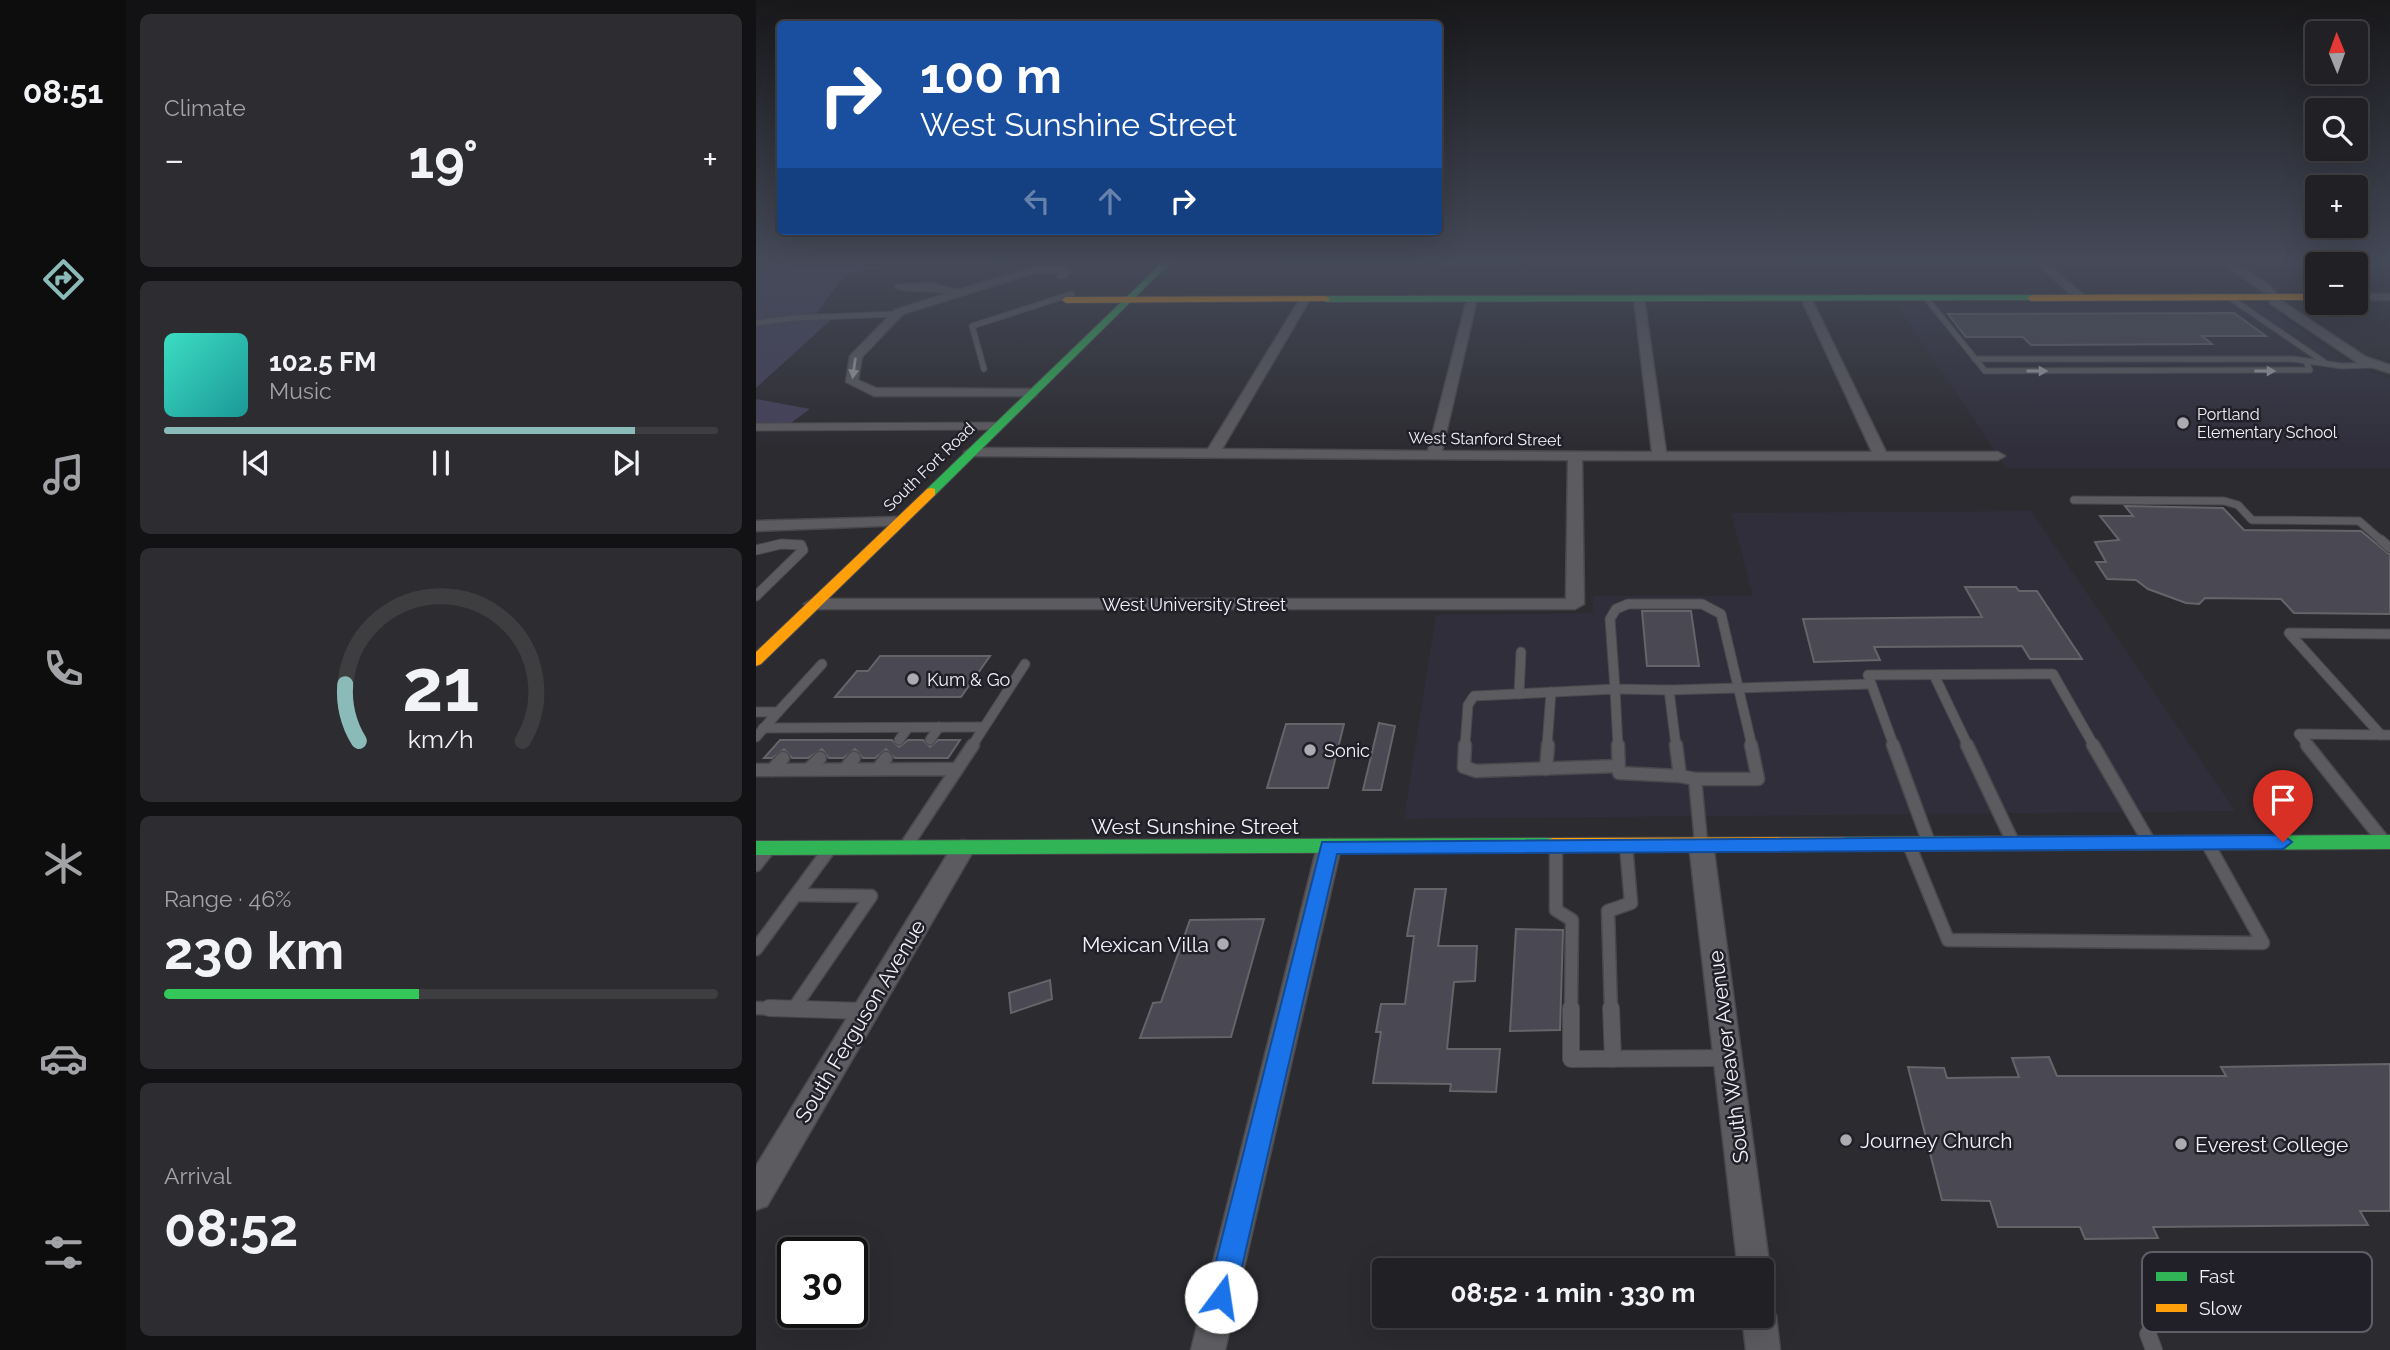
<!DOCTYPE html>
<html lang="en">
<head>
<meta charset="utf-8">
<style>
  :root { --surface:#212024; --page:#2d2d31; --text:#f1f3f6; --muted:#a2a3a6; --line:#3e3e41; --accent:#8bbbb9 }
  body { margin:0; font-family:Raleway,sans-serif; background:var(--page); color:var(--text); height:100vh; display:flex; flex-direction:column; font-size:26px; white-space:nowrap }
  * { box-sizing:border-box; margin:0 }
  p { font-size:23px; color:var(--muted) }
  .icon { flex:none; width:38px; height:38px; fill:none; stroke:currentColor; stroke-width:2; stroke-linecap:round; stroke-linejoin:round }
  .map { position:relative; flex:1; overflow:hidden }
  .side { display:flex; flex-direction:column; gap:14px; padding:14px; background:#121214; width:630px }
  .side>* { flex:none }
  .hud { position:absolute; left:21px; top:21px; width:665px; height:214px; border-radius:7px; box-shadow:0 7px 28px #0002,0 0 0 2px var(--line); background:#1a4fa0; color:#fff; overflow:hidden }
  .needle { width:46px; rotate:359deg }
  .tools { position:absolute; left:1549px; top:21px; display:grid; gap:14px }
  .tools a { display:grid; place-items:center; width:63px; height:63px; border-radius:7px; background:var(--surface); box-shadow:0 7px 28px #0002,0 0 0 2px var(--line); font-size:35px }
  .speed { position:absolute; left:21px; top:1237px; display:flex; gap:14px; font-size:35px; font-weight:700; text-align:center }
  .speed>* { display:grid; place-content:center; width:91px; height:91px; border-radius:50%; background:var(--surface); box-shadow:0 7px 28px #0002,0 0 0 2px var(--line); line-height:1 }
  .speed .limit { border:4px solid #111; border-radius:10px; background:#fff; color:#111 }
  .pin { position:absolute; display:grid; place-items:center; width:60px; height:60px; color:#fff; margin:-72px -30px; border-radius:50% 50% 50% 0; rotate:-45deg; box-shadow:0 0 7px #0007 }
  .pin .icon { rotate:45deg }
  .me { position:absolute; width:77px; margin:-38px; rotate:14deg; stroke-linejoin:round; filter:drop-shadow(0 0 5px #0008) }
  .turn { display:flex; align-items:center; gap:24px; height:147px; padding:0 28px; font-size:32px }
  .turn .icon { width:91px; height:91px; stroke-width:2.5 }
  .turn b { display:block; font-size:49px; line-height:60px }
  .lanes { display:flex; align-items:center; height:66px; padding:0 28px; background:#0003; justify-content:center; gap:35px; direction:ltr }
  .lanes .off { opacity:.35 }
  .big { font-size:52px; font-weight:700; line-height:1.1 }
  .side .card { flex:1; display:flex; flex-direction:column; justify-content:center; gap:10px; min-width:0; padding:0 24px; border-radius:10px; background:var(--page) }
  .side .dial { align-items:center; gap:0 }
  .dial svg { height:182px; overflow:visible; fill:none; stroke:var(--line); stroke-width:7; stroke-linecap:round; text-anchor:middle }
  .dial text { fill:var(--text); stroke:none }
  .song { display:flex; align-items:center; gap:21px }
  .cover { width:84px; height:84px; border-radius:10px; background:linear-gradient(135deg,hsl(170 70% 55%),hsl(180 70% 35%)) }
  .played { height:7px; border-radius:4px; background:linear-gradient(90deg,var(--accent) 85%,var(--line) 85%) }
  .keys { display:flex; justify-content:space-around; direction:ltr }
  .heat { display:flex; justify-content:space-between; align-items:center; font-size:38px; direction:ltr }
  .charge { height:10px; border-radius:5px; background:linear-gradient(90deg,#34c759 46%,var(--line) 0) }
  .trip { position:absolute; left:616px; top:1258px; width:402px; height:70px; border-radius:7px; background:var(--surface); box-shadow:0 7px 28px #0002,0 0 0 2px var(--line); font-weight:700; line-height:70px; text-align:center }
  main { display:flex; flex:1; min-height:0 }
  .menu { display:flex; flex-direction:column; width:126px; justify-content:space-around; align-items:center; background:#0d0d0e; color:var(--muted) }
  .menu .icon { width:49px; height:49px }
  .menu .on { color:var(--accent) }
  .menu b { font-size:32px; color:var(--text) }
  .map>svg:first-child { display:block }
</style>
</head>
<body>
<main>
<nav class="menu">
<b>08:51</b>
<svg class="icon on" aria-label="directions" viewBox="0 0 24 24"><path d="M12 3l9 9-9 9-9-9zM9 14v-3h6M13 9l2 2-2 2"/></svg>
<svg class="icon" aria-label="music" viewBox="0 0 24 24"><path d="M9 18V5l10-2v13"/><circle cx="6" cy="18" r="3"/><circle cx="16" cy="16" r="3"/></svg>
<svg class="icon" aria-label="phone" viewBox="0 0 24 24"><path d="M5 4h4l2 5-3 2q2 4 5 5l2-3 5 2v4C11 20 4 13 5 4z"/></svg>
<svg class="icon" aria-label="climate" viewBox="0 0 24 24"><path d="M12 3v18M4 7l16 10M4 17L20 7"/></svg>
<svg class="icon" aria-label="car" viewBox="0 0 24 24"><path d="M5 17H2v-5l4-1 3-4h7l3 4 3 1v5h-3M9 17h6M6 11h13"/><circle cx="7" cy="17" r="2"/><circle cx="17" cy="17" r="2"/></svg>
<svg class="icon" aria-label="filters" viewBox="0 0 24 24"><path d="M4 7h16M4 17h16"/><circle cx="9" cy="7" r="2"/><circle cx="15" cy="17" r="2"/></svg>
</nav>
<section class="side">
<div class="card"><p>Climate</p>
<div class="heat"><a>−</a><b class="big">19°</b><a>+</a></div>
</div>
<div class="card">
<div class="song"><i class="cover"></i><div><b>102.5 FM</b><p>Music</p></div></div>
<div class="played"></div>
<div class="keys"><svg class="icon" aria-label="previous" viewBox="0 0 24 24"><path d="M18 5L8 12l10 7zM5 5v14"/></svg><svg class="icon" aria-label="pause" viewBox="0 0 24 24"><path d="M8 5v14M16 5v14"/></svg><svg class="icon" aria-label="next" viewBox="0 0 24 24"><path d="M6 5l10 7-10 7zM19 5v14"/></svg></div>
</div>
<div class="card dial"><svg viewBox="0 0 100 80">
<path d="M14 69A42 42 0 1 1 86 69"/>
<path d="M14 69A42 42 0 0 1 8 44" stroke="#8bbbb9"/>
<text x="50" y="56" font-size="32" font-weight="700">21</text>
<text x="50" y="72" font-size="11">km/h</text>
</svg></div>
<div class="card"><p>Range · 46%</p><b class="big">230 km</b><div class="charge"></div></div>
<div class="card"><p>Arrival</p><b class="big">08:52</b></div>
</section>
<div class="map">
<svg width="1634" height="1350" viewBox="0 0 1634 1350">
  <rect width="100%" height="100%" fill="#2c2b30"/>
  <!-- built -->
  <g fill="#302e3b">
    <polygon points="1506,303 1588,360 1634,379 1634,468 1250,468 1140,304"/>
    <polygon points="1275,511 1479,811 648,819 680,615 837,613 837,596 997,596 975,513"/>
  </g>
  <!-- green -->
  <g fill="#45415a">
    <polygon points="15,261 239,261 212,266 178,265 107,270 88,276 61,313 76,319 0,388 0,267"/>
    <polygon points="0,399 54,409 35,423 0,423"/>
  </g>
  <!-- building -->
  <g fill="#4a4852" stroke="#656469" stroke-width="2">
    <polygon points="1478,313 1510,336 1446,336 1456,344 1275,345 1267,337 1210,337 1192,314"/>
    <polygon points="1369,506 1467,508 1488,530 1605,531 1634,555 1634,614 1538,613 1525,599 1449,598 1443,604 1430,603 1392,589 1380,580 1351,579 1340,562 1350,562 1339,542 1363,540 1344,516 1377,516"/>
    <polygon points="1209,587 1260,587 1263,591 1281,591 1326,659 1274,659 1266,646 1118,647 1124,660 1058,662 1047,619 1226,617"/>
    <polygon points="886,611 935,611 943,666 891,666"/>
    <polygon points="124,656 234,656 205,697 79,697 101,671 112,671"/>
    <polygon points="623,723 639,726 625,790 607,790"/>
    <polygon points="530,724 588,724 572,788 511,788"/>
    <polygon points="24,740 136,740 143,747 152,740 167,740 174,747 182,740 204,740 192,758 139,758 130,749 119,758 107,758 99,749 87,758 73,758 66,749 52,758 36,758 28,749 16,758 8,758"/>
    <polygon points="659,889 690,889 682,946 721,946 719,981 698,982 691,1049 744,1049 740,1092 694,1091 695,1084 617,1083 625,1032 620,1032 625,1004 649,1004 658,936 651,936"/>
    <polygon points="508,919 475,1037 384,1038 397,1003 405,1002 434,920"/>
    <polygon points="760,929 807,930 804,1030 754,1031"/>
    <polygon points="294,980 296,999 255,1013 253,993"/>
    <polygon points="1293,1057 1301,1076 1470,1076 1465,1067 1634,1064 1634,1211 1604,1211 1612,1225 1397,1227 1402,1238 1329,1239 1324,1227 1242,1227 1234,1201 1186,1200 1152,1067 1188,1068 1191,1078 1263,1077 1256,1058"/>
  </g>
  <g fill="none" stroke-linecap="round" stroke-linejoin="round">
    <!-- lane-far4 casing -->
    <g stroke="#49484c" stroke-width="7">
      <g id="lane-far4">
        <polyline points="1473,297 1568,362"/>
        <polyline points="1170,298 1229,371 1554,370 1550,362"/>
        <polyline points="0,323 37,318 141,314"/>
        <polyline points="1219,359 1537,359 1586,366 1617,365"/>
        <polyline points="228,369 216,326 316,294"/>
      </g>
    </g>
    <!-- lane-far3 casing -->
    <g stroke="#49484c" stroke-width="9">
      <g id="lane-far3">
        <polyline points="0,427 240,426"/>
        <polyline points="1318,500 1468,501 1482,505 1496,520 1603,521 1627,542"/>
      </g>
    </g>
    <!-- lane-far2 casing -->
    <g stroke="#49484c" stroke-width="11">
      <g id="lane-far2">
        <polyline points="1625,540 1634,548"/>
        <polyline points="0,550 25,544 45,545 47,550 0,596"/>
        <polyline points="1178,675 1212,746"/>
        <polyline points="913,690 859,689 854,619 860,609 872,604 946,604 965,614 996,746"/>
        <polyline points="763,694 765,652"/>
        <polyline points="0,712 22,712 0,737"/>
        <polyline points="22,712 66,664"/>
        <polyline points="7,728 228,727"/>
        <polyline points="1625,735 1533,633 1634,634"/>
        <polyline points="143,740 152,728"/>
        <polyline points="174,740 183,727"/>
        <polyline points="216,746 269,664"/>
        <polyline points="709,746 712,705 718,696 859,689 862,746"/>
        <polyline points="791,746 795,692"/>
        <polyline points="920,746 913,690 1115,684"/>
        <polyline points="1138,746 1112,675 1297,674 1338,746"/>
        <polyline points="1553,746 1543,734 1634,735"/>
      </g>
    </g>
    <!-- lane-far1 casing -->
    <g stroke="#49484c" stroke-width="15">
      <g id="lane-far1">
        <polyline points="709,745 708,767 720,771 862,766"/>
        <polyline points="862,745 863,773 924,776"/>
        <polyline points="920,745 924,776 939,779 945,842"/>
        <polyline points="1137,745 1173,843"/>
        <polyline points="1211,745 1256,840"/>
        <polyline points="1337,745 1392,840"/>
        <polyline points="1551,745 1626,839"/>
        <polyline points="53,769 64,758"/>
        <polyline points="89,769 98,758"/>
        <polyline points="122,769 130,758"/>
        <polyline points="201,769 217,745"/>
        <polyline points="790,769 792,745"/>
        <polyline points="0,770 201,769 152,843"/>
        <polyline points="16,770 27,758"/>
        <polyline points="939,779 1002,779 995,745"/>
        <polyline points="800,847 800,910 816,920 815,1010"/>
        <polyline points="1154,847 1192,940 1507,943 1453,846"/>
        <polyline points="0,865 11,851"/>
        <polyline points="0,949 72,851"/>
        <polyline points="0,1008 76,1010"/>
        <polyline points="38,1008 115,896 40,895"/>
        <polyline points="855,1010 852,911 875,903 870,845"/>
      </g>
    </g>
    <!-- lane casing -->
    <g stroke="#49484c" stroke-width="18">
      <g id="lane">
        <polyline points="13,1008 108,1011"/>
        <polyline points="815,1008 815,1059 968,1058"/>
        <polyline points="855,1008 857,1059"/>
        <polyline points="1392,1334 1398,1350"/>
      </g>
    </g>
    <!-- street casing -->
    <g stroke="#49484c" stroke-width="3">
      <g id="street">
        <polygon points="1278,261 1288,261 1328,295 1328,299 1320,299"/>
        <path d="M1462,261C1479,260 1518,284 1524,300L1610,357L1634,365V373L1602,363L1515,304L1510,293Z"/>
        <path d="M280,266H310L315,269L310,278H302L303,272H281L147,314L106,357L102,380L120,388L275,389L280,390V396H118L90,382L94,356L139,310L192,293C178,290 148,293 139,287L140,285L173,283L203,290Z"/>
        <rect x="1600" y="294" width="34" height="6"/>
        <polygon points="883,295 888,298 910,452 1116,452 1045,298 1050,295 1055,298 1130,452 1242,452 1249,456 1242,460 826,460 828,604 819,609 57,609 48,604 57,599 810,599 812,460 215,456 208,452 215,448 452,449 544,299 549,296 554,299 466,449 672,451 711,299 716,296 721,299 686,451 896,452 878,298"/>
        <polygon points="142,517 148,519 148,525 0,531 0,521"/>
        <polygon points="945,836 953,838 957,844 1014,1270 1006,1283 1006,1270 982,1270 933,844 937,838"/>
        <polygon points="573,839 581,841 585,847 469,1350 435,1350 561,847 565,841"/>
        <polygon points="207,840 215,842 219,848 11,1206 0,1210 0,1166 199,842"/>
        <polygon points="1006,1300 1015,1304 1020,1316 1024,1350 990,1350 986,1316 1006,1316"/>
      </g>
    </g>
    <!-- fast casing -->
    <g stroke="#49484c" stroke-width="2">
      <g id="fast">
        <polygon points="408,261 416,261 179,495 171,495 171,489"/>
        <polygon points="1275,295 1279,298 1278,300 570,302 566,299 570,296"/>
        <polygon points="1634,835 1634,849 1087,851 1080,849 1078,844 1080,839 1087,837"/>
        <polygon points="797,838 804,840 806,845 804,850 797,852 0,855 0,841"/>
      </g>
    </g>
    <!-- slow casing -->
    <g stroke="#49484c" stroke-width="2">
      <g id="slow">
        <polygon points="1561,294 1561,300 1275,301 1271,298 1275,295"/>
        <polygon points="570,296 574,299 573,301 310,303 306,300 310,297"/>
        <polygon points="175,488 179,489 179,495 5,664 0,666 0,652 171,489"/>
        <polygon points="1087,837 1094,839 1096,844 1094,849 1087,851 797,852 790,850 788,845 790,840 797,838"/>
      </g>
    </g>
    <!-- lane-far4 -->
    <use href="#lane-far4" stroke="#5c5b5f" stroke-width="5"/>
    <!-- lane-far3 -->
    <use href="#lane-far3" stroke="#5c5b5f" stroke-width="7"/>
    <!-- lane-far2 -->
    <use href="#lane-far2" stroke="#5c5b5f" stroke-width="9"/>
    <!-- lane-far1 -->
    <use href="#lane-far1" stroke="#5c5b5f" stroke-width="12"/>
    <!-- lane -->
    <use href="#lane" stroke="#5c5b5f" stroke-width="16"/>
    <!-- street -->
    <use href="#street" fill="#5c5b5f" fill-rule="evenodd"/>
    <!-- fast -->
    <use href="#fast" fill="#30b455" fill-rule="evenodd"/>
    <!-- slow -->
    <use href="#slow" fill="#ff9f0a" fill-rule="evenodd"/>
  </g>
  <!-- one-way arrows -->
  <defs><path id="oneway-solid" d="M-6-.8H1V-3.2L6.5 0L1 3.2V.8H-6Z" transform="scale(1.75)"/></defs>
  <g fill="#a6a6aa">
    <use href="#oneway-solid" transform="translate(98 368) rotate(98)"/>
    <use href="#oneway-solid" transform="translate(1281 371)"/>
    <use href="#oneway-solid" transform="translate(1509 371)"/>
  </g>
  <!-- sky -->
  <linearGradient id="sky" x2="0" y2="1"><stop stop-color="#18181a"/><stop offset="0.58" stop-color="#454a59"/><stop offset="1" stop-color="#454a59" stop-opacity="0"/></linearGradient>
  <rect width="1634" height="450" fill="url(#sky)"/>
  <!-- route -->
  <polygon fill="#1a73e8" stroke="#114b97" stroke-width="2" points="1527,835 1536,842 1527,849 581,854 479,1297 474,1307 465,1311 455,1307 451,1297 566,842"/>
  <!-- markers -->
  <g fill="#acabb1" stroke="#212028" stroke-width="2.5">
    <circle cx="1427" cy="423" r="7"/>
    <circle cx="157" cy="679" r="7"/>
    <circle cx="554" cy="750" r="7"/>
    <circle cx="467" cy="944" r="7"/>
    <circle cx="1090" cy="1140" r="7"/>
    <circle cx="1425" cy="1144" r="7"/>
  </g>
  <g text-anchor="middle" dominant-baseline="central" stroke-width="5" stroke-linejoin="round" paint-order="stroke">
    <!-- far-poi labels -->
    <g font-size="16" fill="#f1f0f6" stroke="#212028" text-anchor="start">
      <text x="1441" y="414">Portland<tspan x="1441" dy="18">Elementary School</tspan></text>
    </g>
    <!-- far-street labels -->
    <g font-size="16" fill="#f1f0f6" stroke="#212028">
      <text transform="translate(729 439) rotate(1)">West Stanford Street</text>
      <text transform="translate(173 467) rotate(-44)">South Fort Road</text>
    </g>
    <!-- street labels -->
    <g font-size="18" fill="#f1f0f6" stroke="#212028">
      <text x="438" y="604">West University Street</text>
    </g>
    <!-- poi labels -->
    <g font-size="18" fill="#f1f0f6" stroke="#212028" text-anchor="start">
      <text x="171" y="679">Kum &amp; Go</text>
      <text x="568" y="750">Sonic</text>
    </g>
    <!-- near-street labels -->
    <g font-size="21" fill="#f1f0f6" stroke="#212028">
      <text x="439" y="826">West Sunshine Street</text>
      <text transform="translate(104 1021) rotate(-59)">South Ferguson Avenue</text>
      <text transform="translate(972 1057) rotate(-97)">South Weaver Avenue</text>
    </g>
    <!-- near-poi labels -->
    <g font-size="21" fill="#f1f0f6" stroke="#212028" text-anchor="start">
      <text x="453" y="944" text-anchor="end">Mexican Villa</text>
      <text x="1104" y="1140">Journey Church</text>
      <text x="1439" y="1144">Everest College</text>
    </g>
  </g>
  <!-- legend -->
  <rect x="1386" y="1252" width="230" height="80" rx="10" fill="#212028" stroke="#5f5e66" stroke-width="2"/>
  <rect x="1400" y="1272" width="31" height="9" fill="#30b455"/>
  <rect x="1400" y="1304" width="31" height="8" fill="#ff9f0a"/>
  <g font-size="19" fill="#f1f0f6">
    <text x="1443" y="1283">Fast</text>
    <text x="1443" y="1315">Slow</text>
  </g>
</svg>
<div class="tools">
<a><svg class="needle" viewBox="-14 -14 28 28"><path d="M0-13l5 13h-10z" fill="#e53935"/><path d="M0 13l5-13h-10z" fill="#a2a3a6"/></svg></a>
<a><svg class="icon" aria-label="search" viewBox="0 0 24 24"><circle cx="10" cy="10" r="6"/><path d="M15 15l6 6"/></svg></a>
<a>+</a>
<a>−</a>
</div>
<div class="speed"><div class="limit">30</div></div>
<div class="pin" style="left:1527px;top:842px;background:#d93025"><svg class="icon" aria-label="arrive" viewBox="0 0 24 24"><path d="M6 21V4h12l-3 4 3 4H6"/></svg></div>
<svg class="me" style="left:465px;top:1297px" viewBox="-20 -20 40 40"><circle r="19" fill="#fff"/><path d="M0-13L10 11 0 6-10 11z" fill="#1a73e8"/></svg>
<div class="trip">08:52 · 1 min · 330 m</div>
<div class="hud">
<div class="turn"><svg class="icon" aria-label="right" viewBox="0 0 24 24"><path d="M7 20v-9h11M14 6l5 5-5 5"/></svg><div><b>100 m</b>West Sunshine Street</div></div>
<div class="lanes"><svg class="icon off" aria-label="left" viewBox="0 0 24 24"><path d="M17 20v-9H6M10 6l-5 5 5 5"/></svg><svg class="icon off" aria-label="ahead" viewBox="0 0 24 24"><path d="M12 20V5M6 11l6-6 6 6"/></svg><svg class="icon" aria-label="right" viewBox="0 0 24 24"><path d="M7 20v-9h11M14 6l5 5-5 5"/></svg></div>
</div>
</div>
</main>
</body>
</html>
